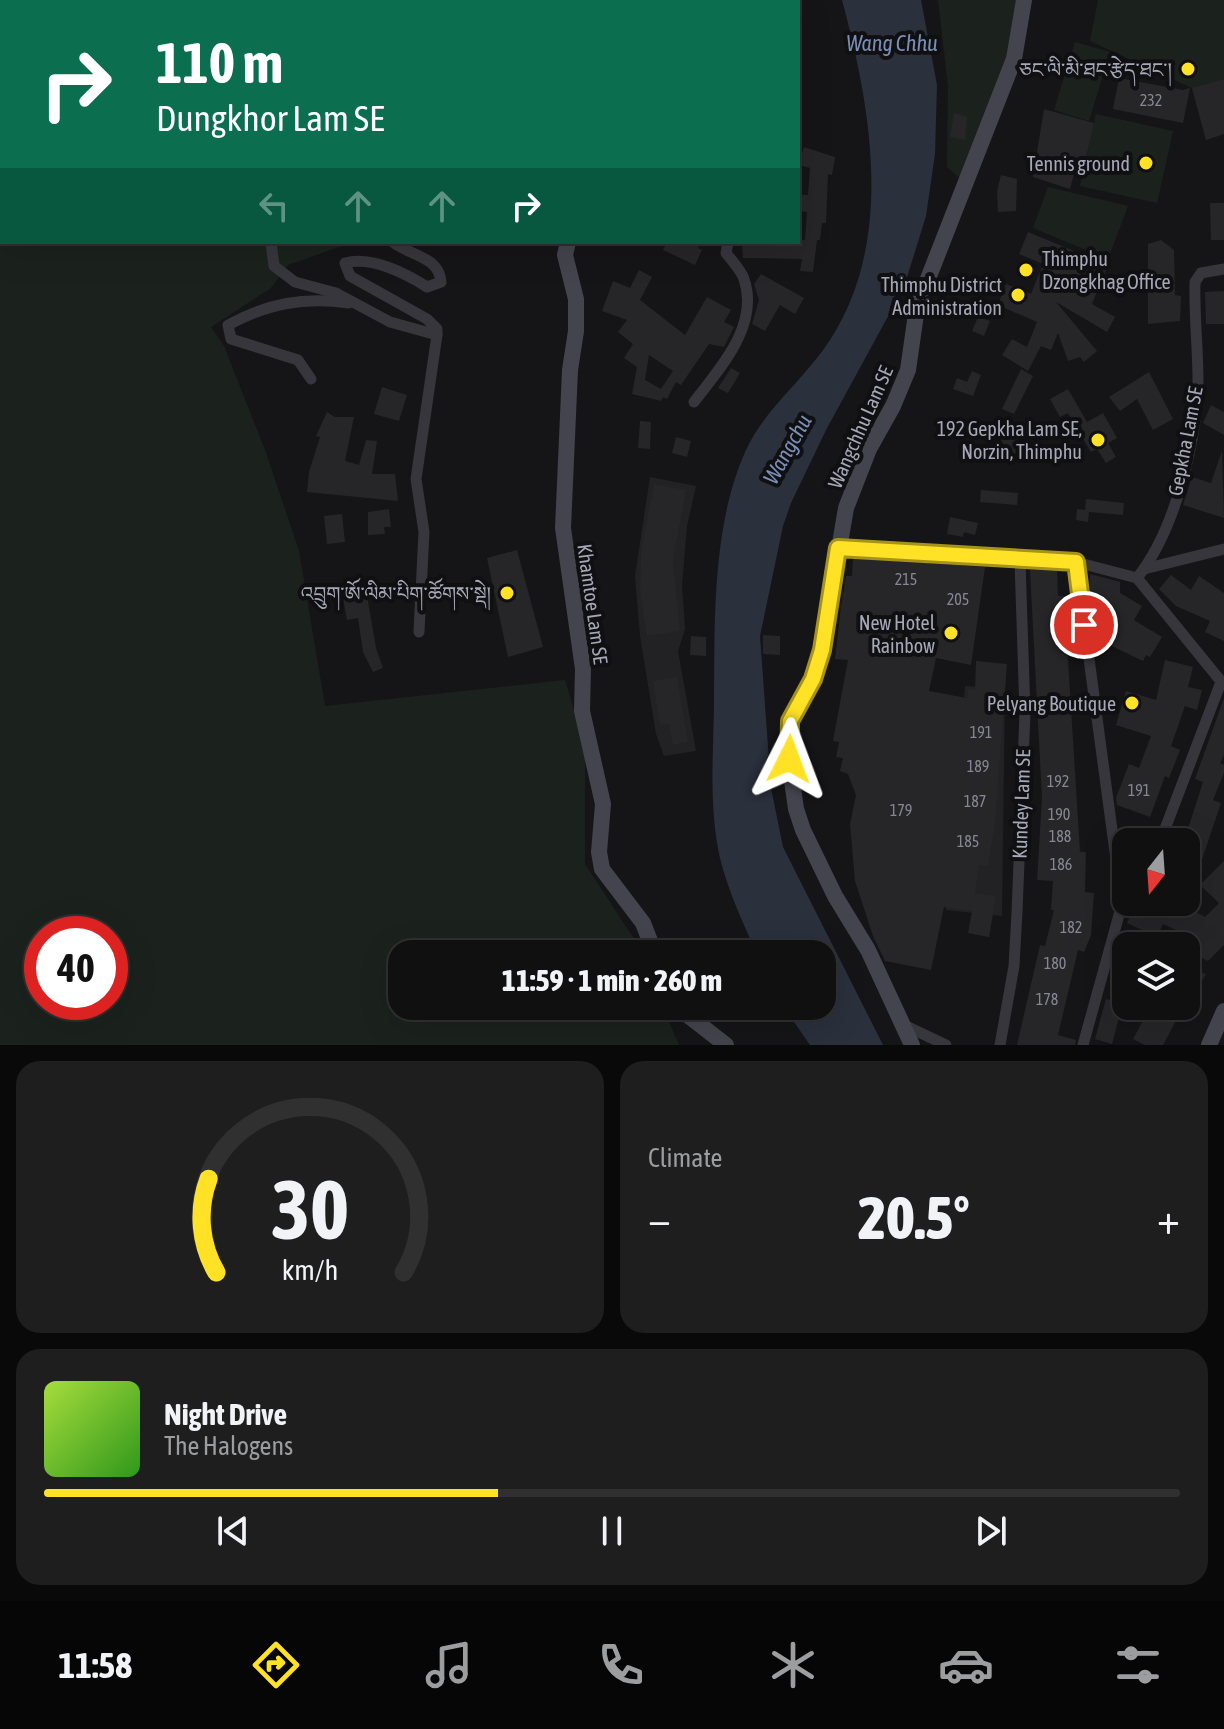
<!DOCTYPE html>
<html lang="en">
<head>
<meta charset="utf-8">
<style>
  :root { --surface:#101011; --page:#1e1e1f; --text:#f1f3f6; --muted:#9c9d9f; --line:#303031; --accent:#ffe225 }
  body { margin:0; font-family:"Asap Condensed","Noto Serif Tibetan",sans-serif; background:var(--page); color:var(--text); height:100vh; display:flex; flex-direction:column; font-size:30px; white-space:nowrap }
  * { box-sizing:border-box; margin:0 }
  p { font-size:26px; color:var(--muted) }
  .icon { flex:none; width:44px; height:44px; fill:none; stroke:currentColor; stroke-width:2; stroke-linecap:round; stroke-linejoin:round }
  .map { position:relative; height:1045px; overflow:hidden }
  .drawer { display:flex; flex-direction:column; gap:16px; padding:16px; background:#090909; flex:1 }
  .drawer>* { flex:none }
  .guide { position:absolute; left:0px; top:0px; width:800px; height:244px; box-shadow:0 8px 32px #0002,0 0 0 2px var(--line); background:#0b6e4f; color:#fff; overflow:hidden }
  .needle { width:52px; rotate:197deg }
  .tools { position:absolute; left:1112px; top:828px; display:grid; gap:16px }
  .tools a { display:grid; place-items:center; width:88px; height:88px; border-radius:16px; background:var(--surface); box-shadow:0 8px 32px #0002,0 0 0 2px var(--line); font-size:40px }
  .speed { position:absolute; left:24px; top:916px; display:flex; gap:16px; font-size:40px; font-weight:700; text-align:center }
  .speed>* { display:grid; place-content:center; width:104px; height:104px; border-radius:50%; background:var(--surface); box-shadow:0 8px 32px #0002,0 0 0 2px var(--line); line-height:1 }
  .speed .limit { border:12px solid #d22; background:#fff; color:#111 }
  .pin { position:absolute; display:grid; place-items:center; width:68px; height:68px; color:#fff; margin:-34px; border:4px solid #fff; border-radius:50%; box-shadow:0 2px 8px #0007 }
  .me { position:absolute; width:88px; margin:-44px; rotate:3deg; stroke-linejoin:round; filter:drop-shadow(0 0 6px #0008) }
  .turn { display:flex; align-items:center; gap:28px; height:168px; padding:0 24px; font-size:36px }
  .turn .icon { width:104px; height:104px; stroke-width:2.5 }
  .turn b { display:block; font-size:56px; line-height:68px }
  .lanes { display:flex; align-items:center; height:76px; padding:0 24px; background:#0003; justify-content:center; gap:40px; direction:ltr }
  .lanes .off { opacity:.35 }
  .big { font-size:60px; font-weight:800; line-height:1.1 }
  .drawer .widget { flex:1; display:flex; flex-direction:column; justify-content:center; gap:12px; min-width:0; padding:0 28px; border-radius:24px; background:var(--page) }
  .drawer .dial { align-items:center; gap:0 }
  .dial svg { height:208px; overflow:visible; fill:none; stroke:var(--line); stroke-width:7; stroke-linecap:round; text-anchor:middle }
  .dial text { fill:var(--text); stroke:none }
  .song { display:flex; align-items:center; gap:24px }
  .cover { width:96px; height:96px; border-radius:12px; background:linear-gradient(135deg,hsl(80 70% 55%),hsl(110 70% 35%)) }
  .played { height:8px; border-radius:4px; background:linear-gradient(90deg,var(--accent) 40%,var(--line) 40%) }
  .keys { display:flex; justify-content:space-around; direction:ltr }
  .heat { display:flex; justify-content:space-between; align-items:center; font-size:44px; direction:ltr }
  .drawer .tiles { flex:1; display:grid; gap:16px; grid-template-columns:1fr 1fr }
  .widget:last-child { grid-column:span 2 }
  .trip { position:absolute; left:388px; top:940px; width:448px; height:80px; border-radius:24px; background:var(--surface); box-shadow:0 8px 32px #0002,0 0 0 2px var(--line); font-weight:800; line-height:80px; text-align:center }
  .menu { display:flex; height:128px; justify-content:space-around; align-items:center; background:#060607; color:var(--muted) }
  .menu .icon { width:56px; height:56px }
  .menu .current { color:var(--accent) }
  .menu b { font-size:36px; color:var(--text) }
  .map>svg:first-child { display:block }
</style>
</head>
<body>
<div class="map">
<svg width="1224" height="1045" viewBox="0 0 1224 1045">
  <rect width="100%" height="100%" fill="#151517"/>
  <!-- built -->
  <g fill="#222124">
    <polygon points="650,477 696,486 687,526 682,585 685,629 678,651 696,751 664,756 656,734 640,636 635,576"/>
    <polygon points="965,686 1005,688 1002,916 946,910"/>
  </g>
  <!-- green -->
  <g fill="#1b221d" fill-rule="evenodd">
    <polygon points="0,0 228,0 229,2 2,2 2,52"/>
    <path d="M938,0H1017C1012,63 985,123 964,182L947,167L948,86Z"/>
    <polygon points="1098,0 1224,0 1224,134 1206,140 1192,88 1090,41"/>
    <polygon points="1075,42 1110,52 1089,121 1054,110"/>
    <polygon points="1096,114 1173,131 1157,203 1080,186"/>
    <path d="M0,169L2,242H353L288,265L271,288L211,327L224,346L265,450L299,551L325,706L565,680L585,747V864L644,954H402V1006H662L679,1045H0ZM42,934H110V1002H42Z"/>
    <polygon points="1048,187 1128,206 1108,259 1033,228"/>
  </g>
  <!-- water -->
  <path fill="#2a303c" d="M842,0H921L937,85L935,154L926,216L904,287L826,430L791,503L783,526L760,636L771,788L783,847L883,1045H810L783,1006H822V954H757C743,923 728,891 720,858C709,809 713,757 714,707C715,624 711,527 746,450C766,407 805,379 830,340C895,240 871,108 842,0Z"/>
  <!-- building -->
  <g fill="#262528" fill-rule="evenodd">
    <polygon points="1119,78 1183,90 1190,88 1183,123 1113,109"/>
    <polygon points="1224,79 1224,134 1206,140 1192,88"/>
    <polygon points="1044,109 1094,123 1082,176 1074,174 1070,189 1033,177"/>
    <polygon points="954,113 967,117 965,140 950,137"/>
    <polygon points="804,147 835,157 832,175 828,174 826,223 822,223 820,240 817,240 813,272 800,271 802,259 743,258 742,242 805,240 807,212 798,211 798,194 808,195 810,168 799,165"/>
    <polygon points="1001,175 1017,179 1016,211 998,212 997,191"/>
    <polygon points="1210,203 1224,203 1224,240 1211,240"/>
    <polygon points="1028,232 1108,265 1092,304 1115,317 1107,332 1056,302 1097,351 1084,362 1080,357 1068,361 1058,333 1051,350 1041,346 1028,371 1002,355 1012,339 1027,347 1037,322 998,305 1006,284 1031,294 1043,264 1019,254"/>
    <polygon points="1161,240 1174,250 1175,295 1181,296 1180,321 1148,324 1148,244"/>
    <polygon points="667,242 700,242 698,248 702,250 695,265 663,250"/>
    <path d="M639,270L652,277L640,300L685,335L707,297L731,310L724,322L734,327L724,347L709,344L681,385L676,382L667,399L663,397L661,401L632,394L637,367L624,358L633,344L618,332L627,320L602,311L613,281L630,288ZM649,355L673,371L661,389L645,380Z"/>
    <polygon points="761,274 804,298 795,314 780,305 765,331 752,324 759,300 754,284"/>
    <polygon points="1224,291 1224,324 1206,324 1205,292"/>
    <polygon points="978,317 990,321 984,336 972,331"/>
    <polygon points="731,368 740,373 728,393 718,388"/>
    <polygon points="1021,369 1033,376 1014,414 1002,409"/>
    <polygon points="972,371 981,375 973,396 953,389 957,378 967,382"/>
    <polygon points="1149,372 1173,419 1153,430 1137,399 1120,411 1109,397"/>
    <polygon points="382,387 407,395 399,421 374,414"/>
    <polygon points="1068,389 1087,422 1103,413 1117,438 1108,443 1116,457 1106,463 1097,449 1091,452 1068,413 1060,417 1050,399"/>
    <polygon points="1211,405 1224,412 1224,435 1203,423"/>
    <polygon points="327,412 335,417 354,417 345,461 359,465 366,440 377,441 372,474 395,474 398,501 307,492 309,472 320,437 316,436"/>
    <polygon points="640,421 651,422 650,449 638,448"/>
    <polygon points="1017,428 1028,452 1011,460 999,436"/>
    <polygon points="676,437 691,441 687,457 672,453"/>
    <polygon points="1222,451 1224,518 1183,505 1192,477 1211,483"/>
    <polygon points="654,484 686,490 673,561 680,631 647,636 640,591 641,552"/>
    <polygon points="981,490 1018,493 1017,505 980,502"/>
    <polygon points="1086,499 1124,503 1123,515 1089,512 1088,522 1076,520 1077,509 1085,510"/>
    <polygon points="389,509 391,527 384,527 385,534 368,535 368,512"/>
    <polygon points="342,514 345,542 327,544 324,516"/>
    <polygon points="950,517 978,523 975,535 964,532 963,537 947,534"/>
    <polygon points="517,550 543,647 508,657 487,558"/>
    <polygon points="853,558 985,567 971,665 936,658 929,691 967,698 968,689 975,690 976,661 1007,664 995,824 988,866 979,865 975,893 996,896 989,937 968,933 972,911 944,907 931,970 885,961 873,936 855,881 850,824 856,795 848,774 840,771 843,758 836,757 839,742 833,741 848,660 835,659 841,606 846,576 852,576"/>
    <polygon points="1030,570 1057,570 1058,596 1064,596 1080,852 1086,852 1085,892 1094,893 1091,935 1084,952 1078,950 1058,1035 1076,1040 1075,1045 1017,1045 1040,945 1045,946 1054,910 1051,910 1053,881 1037,880 1042,798"/>
    <polygon points="1090,574 1120,582 1120,593 1142,606 1134,620 1162,637 1150,657 1146,655 1143,661 1097,639 1110,616 1091,613"/>
    <polygon points="1171,575 1191,590 1199,576 1224,593 1224,641 1205,632 1210,621 1176,606 1159,589"/>
    <polygon points="365,584 376,648 383,668 373,672 363,652 358,618 347,620 341,587"/>
    <polygon points="763,635 780,636 780,655 763,654"/>
    <polygon points="691,636 706,637 706,656 690,655"/>
    <polygon points="1165,660 1193,667 1188,687 1202,690 1197,710 1185,706 1171,746 1180,750 1169,778 1165,776 1150,817 1117,805 1116,798 1129,764 1139,768 1151,736 1116,725 1126,691 1156,700"/>
    <polygon points="677,677 688,742 673,745 669,724 660,725 653,681"/>
    <polygon points="1224,698 1224,755 1220,763 1224,765 1224,773 1213,800 1221,803 1186,907 1205,917 1219,903 1200,885 1224,861 1224,945 1208,961 1186,950 1186,942 1191,937 1163,924 1157,937 1127,923 1136,902 1187,902 1186,835 1203,782 1195,779"/>
    <polygon points="1124,938 1126,938 1126,977 1112,972"/>
    <polygon points="1186,967 1206,974 1186,1009"/>
    <polygon points="1106,999 1123,1003 1112,1044 1095,1039"/>
    <polygon points="1151,1006 1184,1006 1163,1045 1145,1045 1133,1039"/>
  </g>
  <g fill="none" stroke-linecap="round" stroke-linejoin="round">
    <!-- street -->
    <g stroke="#36363c" stroke-width="11">
      <polyline points="547,0 549,2"/>
      <polyline points="726,0 727,2"/>
      <polyline points="300,2 302,0"/>
      <polyline points="428,2 430,0"/>
      <polyline points="467,2 470,0"/>
      <polyline points="653,2 654,0"/>
      <path d="M271,242L274,266L295,282L336,293L390,322L437,335V329L427,319L350,276L345,263C371,256 405,273 427,287L441,282C439,256 410,256 393,242"/>
      <path d="M311,379L298,360L231,339L228,325C269,303 303,297 349,303"/>
      <path d="M694,402C719,369 760,326 744,279C741,270 732,261 726,253L728,242"/>
      <polyline points="838,548 1020,561 1076,562 1137,578 1224,685"/>
      <polyline points="1076,562 1122,904 1083,1045"/>
      <polyline points="1144,569 1224,549"/>
      <path d="M1137,578C1175,531 1197,441 1198,381C1198,348 1194,315 1195,282L1201,273L1224,269"/>
      <polyline points="419,632 424,532 416,479 437,335"/>
      <polyline points="1160,842 1221,682"/>
      <polyline points="906,1026 946,1045"/>
      <polyline points="1000,1045 1014,966 1017,912 1025,713 1020,561"/>
    </g>
    <!-- secondary -->
    <g stroke="#43444d" stroke-width="16">
      <polyline points="689,2 689,0"/>
      <polyline points="568,242 565,255 576,299 576,331 570,370 563,528 583,669 582,711 603,804 599,852 602,869 643,923 655,954"/>
      <polyline points="676,1006 726,1045"/>
      <polyline points="912,1045 868,950 835,896 803,830 796,809 789,759 790,721 813,679 822,650 846,508 869,449 893,406 908,370 917,307 1014,59 1024,0"/>
      <polyline points="1209,1045 1224,1011"/>
    </g>
  </g>
  <g fill="none" stroke-linecap="round" stroke-linejoin="round">
    <!-- route casing -->
    <g stroke="#a69318" stroke-width="20">
      <polyline id="route" points="789,759 790,721 813,679 822,650 838,548 1076,562 1084,625"/>
    </g>
    <!-- route -->
    <use href="#route" stroke="#ffe225" stroke-width="14"/>
  </g>
  <!-- markers -->
  <g fill="#ffe225" stroke="#101012" stroke-width="3">
    <circle cx="1188" cy="69" r="8"/>
    <circle cx="1146" cy="163" r="8"/>
    <circle cx="1026" cy="270" r="8"/>
    <circle cx="1018" cy="295" r="8"/>
    <circle cx="1098" cy="440" r="8"/>
    <circle cx="507" cy="593" r="8"/>
    <circle cx="951" cy="633" r="8"/>
    <circle cx="1132" cy="703" r="8"/>
  </g>
  <g text-anchor="middle" dominant-baseline="central" stroke-width="8" stroke-linejoin="round" paint-order="stroke">
    <!-- number labels -->
    <g font-size="16" fill="#868794">
      <text x="1151" y="100">232</text>
      <text x="906" y="579">215</text>
      <text x="958" y="599">205</text>
      <text x="981" y="732">191</text>
      <text x="978" y="766">189</text>
      <text x="1058" y="781">192</text>
      <text x="1139" y="790">191</text>
      <text x="975" y="801">187</text>
      <text x="901" y="810">179</text>
      <text x="1059" y="814">190</text>
      <text x="1060" y="836">188</text>
      <text x="968" y="841">185</text>
      <text x="1061" y="864">186</text>
      <text x="1071" y="927">182</text>
      <text x="1055" y="963">180</text>
      <text x="1047" y="999">178</text>
    </g>
    <!-- poi labels -->
    <g font-size="20" fill="#a6a8b8" stroke="#101012" text-anchor="end">
      <text x="1172" y="69">ཅང་ལི་མི་ཐང་རྩེད་ཐང་།</text>
      <text x="1130" y="163">Tennis ground</text>
      <text x="1042" y="258" text-anchor="start">Thimphu<tspan x="1042" dy="23">Dzongkhag Office</tspan></text>
      <text x="1002" y="284">Thimphu District<tspan x="1002" dy="23">Administration</tspan></text>
      <text x="1082" y="428">192 Gepkha Lam SE,<tspan x="1082" dy="23">Norzin, Thimphu</tspan></text>
      <text x="491" y="593">འབྲུག་ཨོ་ལིམ་པིག་ཚོགས་སྡེ།</text>
      <text x="935" y="622">New Hotel<tspan x="935" dy="23">Rainbow</tspan></text>
      <text x="1116" y="703">Pelyang Boutique</text>
    </g>
    <!-- street labels -->
    <g font-size="20" fill="#a6a8b8" stroke="#101012">
      <text transform="translate(860 427) rotate(-66)">Wangchhu Lam SE</text>
      <text transform="translate(1185 441) rotate(-79)">Gepkha Lam SE</text>
      <text transform="translate(593 604) rotate(82)">Khamtoe Lam SE</text>
      <text transform="translate(1021 804) rotate(-88)">Kundey Lam SE</text>
    </g>
    <!-- water labels -->
    <g font-size="22" font-style="italic" fill="#7a8eb6" stroke="#101012">
      <text x="892" y="43">Wang Chhu</text>
      <text transform="translate(787 449) rotate(-61)">Wangchu</text>
    </g>
  </g>
</svg>
<div class="tools">
<a><svg class="needle" viewBox="-14 -14 28 28"><path d="M0-13l5 13h-10z" fill="#e53935"/><path d="M0 13l5-13h-10z" fill="#9c9d9f"/></svg></a>
<a><svg class="icon" aria-label="layers" viewBox="0 0 24 24"><path d="M12 4l9 5-9 5-9-5zM3 14l9 5 9-5"/></svg></a>
</div>
<div class="speed"><div class="limit">40</div></div>
<div class="pin" style="left:1084px;top:625px;background:#d93025"><svg class="icon" aria-label="arrive" viewBox="0 0 24 24"><path d="M6 21V4h12l-3 4 3 4H6"/></svg></div>
<svg class="me" style="left:789px;top:759px" viewBox="-20 -20 40 40"><path d="M0-17L14 15 0 8-14 15z" fill="#ffe225" stroke="#fff" stroke-width="4"/></svg>
<div class="trip">11:59 · 1 min · 260 m</div>
<div class="guide">
<div class="turn"><svg class="icon" aria-label="right" viewBox="0 0 24 24"><path d="M7 20v-9h11M14 6l5 5-5 5"/></svg><div><b>110 m</b>Dungkhor Lam SE</div></div>
<div class="lanes"><svg class="icon off" aria-label="left" viewBox="0 0 24 24"><path d="M17 20v-9H6M10 6l-5 5 5 5"/></svg><svg class="icon off" aria-label="ahead" viewBox="0 0 24 24"><path d="M12 20V5M6 11l6-6 6 6"/></svg><svg class="icon off" aria-label="ahead" viewBox="0 0 24 24"><path d="M12 20V5M6 11l6-6 6 6"/></svg><svg class="icon" aria-label="right" viewBox="0 0 24 24"><path d="M7 20v-9h11M14 6l5 5-5 5"/></svg></div>
</div>
</div>
<section class="drawer">
<div class="tiles">
<div class="widget dial"><svg viewBox="0 0 100 80">
<path d="M14 69A42 42 0 1 1 86 69"/>
<path d="M14 69A42 42 0 0 1 11 33" stroke="#ffe225"/>
<text x="50" y="56" font-size="32" font-weight="700">30</text>
<text x="50" y="72" font-size="11">km/h</text>
</svg></div>
<div class="widget"><p>Climate</p>
<div class="heat"><a>−</a><b class="big">20.5°</b><a>+</a></div>
</div>
<div class="widget">
<div class="song"><i class="cover"></i><div><b>Night Drive</b><p>The Halogens</p></div></div>
<div class="played"></div>
<div class="keys"><svg class="icon" aria-label="previous" viewBox="0 0 24 24"><path d="M18 5L8 12l10 7zM5 5v14"/></svg><svg class="icon" aria-label="pause" viewBox="0 0 24 24"><path d="M8 5v14M16 5v14"/></svg><svg class="icon" aria-label="next" viewBox="0 0 24 24"><path d="M6 5l10 7-10 7zM19 5v14"/></svg></div>
</div>
</div>
</section>
<nav class="menu">
<b>11:58</b>
<svg class="icon current" aria-label="directions" viewBox="0 0 24 24"><path d="M12 3l9 9-9 9-9-9zM9 14v-3h6M13 9l2 2-2 2"/></svg>
<svg class="icon" aria-label="music" viewBox="0 0 24 24"><path d="M9 18V5l10-2v13"/><circle cx="6" cy="18" r="3"/><circle cx="16" cy="16" r="3"/></svg>
<svg class="icon" aria-label="phone" viewBox="0 0 24 24"><path d="M5 4h4l2 5-3 2q2 4 5 5l2-3 5 2v4C11 20 4 13 5 4z"/></svg>
<svg class="icon" aria-label="climate" viewBox="0 0 24 24"><path d="M12 3v18M4 7l16 10M4 17L20 7"/></svg>
<svg class="icon" aria-label="car" viewBox="0 0 24 24"><path d="M5 17H2v-5l4-1 3-4h7l3 4 3 1v5h-3M9 17h6M6 11h13"/><circle cx="7" cy="17" r="2"/><circle cx="17" cy="17" r="2"/></svg>
<svg class="icon" aria-label="filters" viewBox="0 0 24 24"><path d="M4 7h16M4 17h16"/><circle cx="9" cy="7" r="2"/><circle cx="15" cy="17" r="2"/></svg>
</nav>
</body>
</html>
